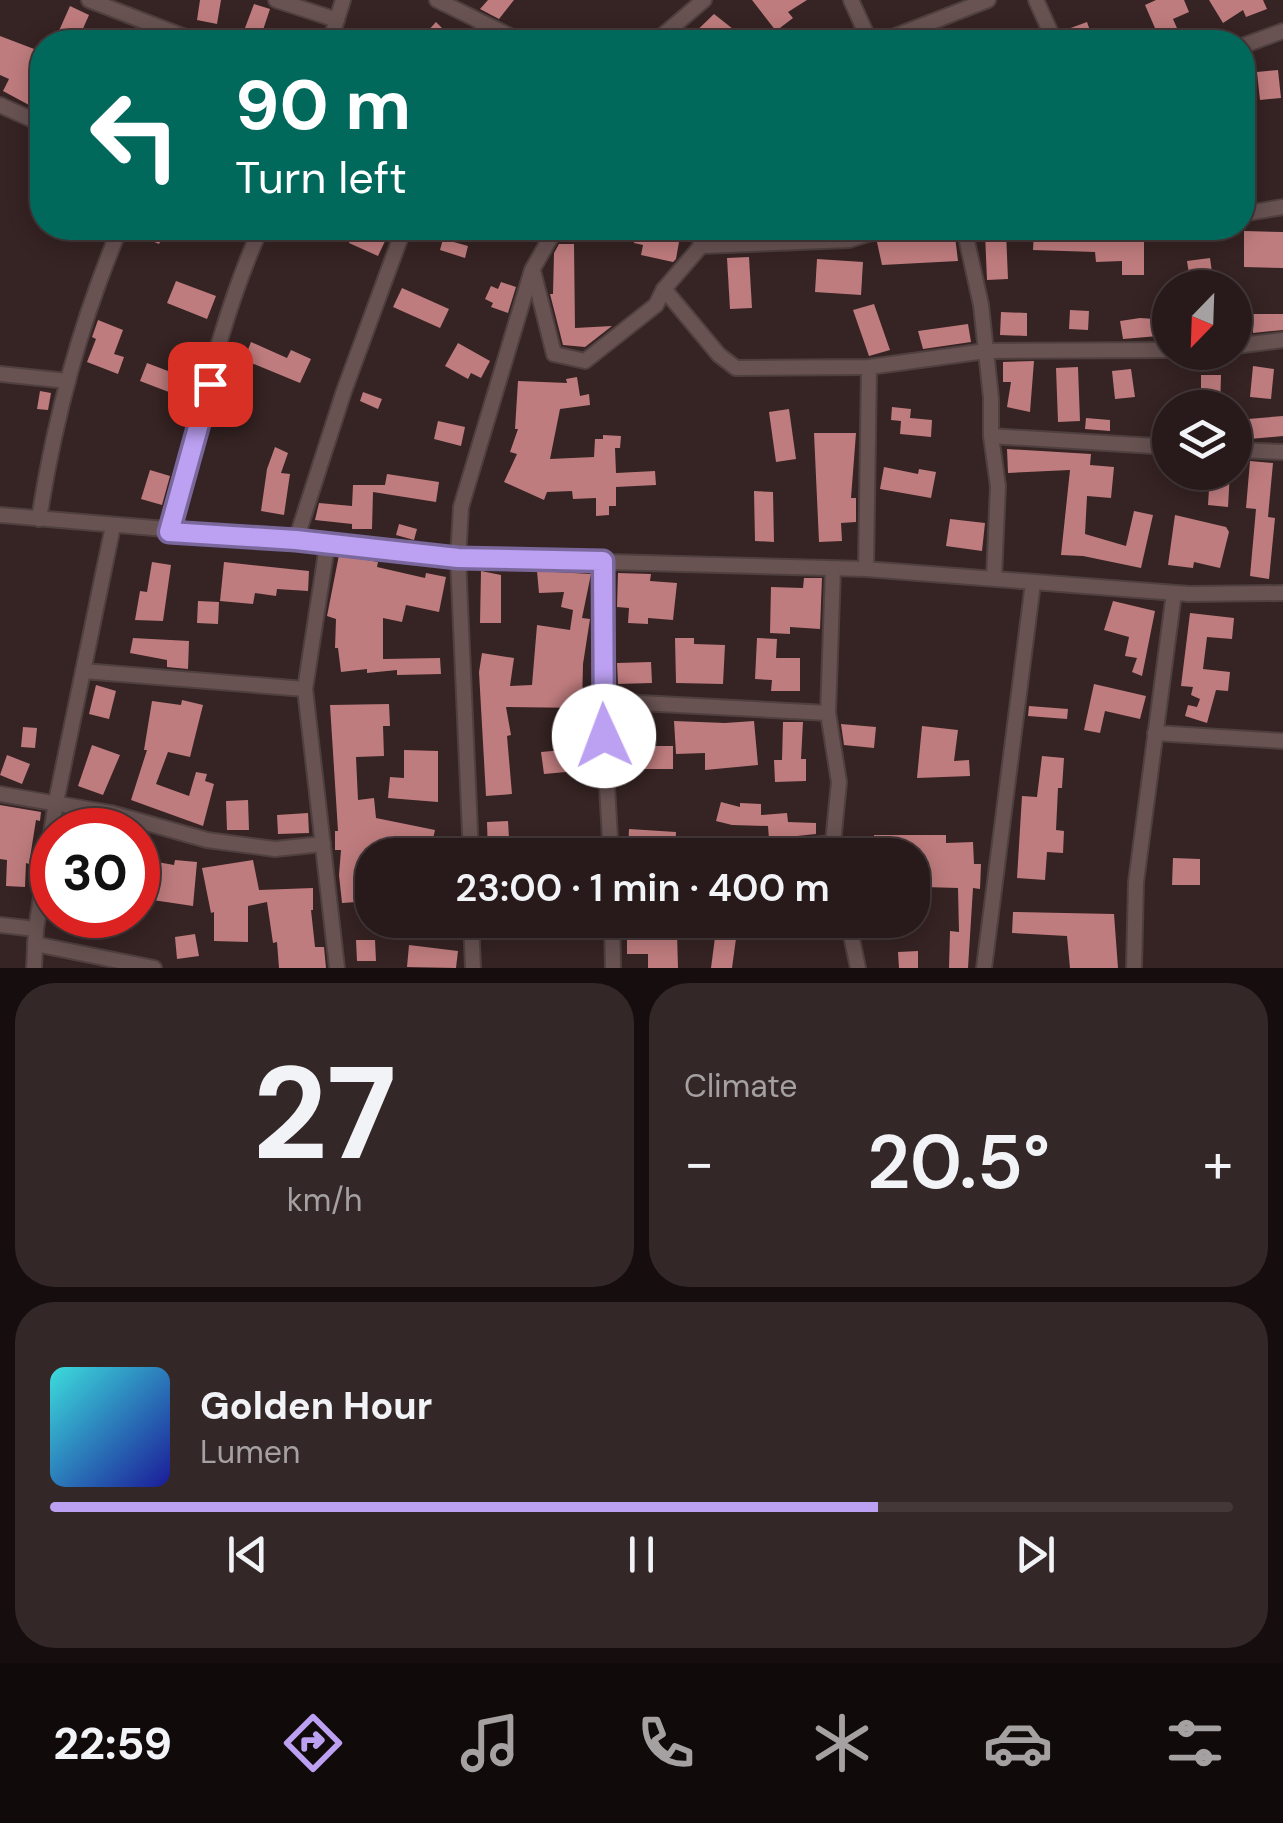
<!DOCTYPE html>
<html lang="en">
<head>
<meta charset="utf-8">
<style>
  :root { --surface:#281a1a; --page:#342727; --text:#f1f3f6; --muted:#a5a1a2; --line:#443839; --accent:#bca0f2 }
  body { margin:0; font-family:"DM Sans",sans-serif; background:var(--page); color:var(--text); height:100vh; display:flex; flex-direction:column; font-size:38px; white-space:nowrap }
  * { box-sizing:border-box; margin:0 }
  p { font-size:32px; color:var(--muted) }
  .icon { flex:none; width:55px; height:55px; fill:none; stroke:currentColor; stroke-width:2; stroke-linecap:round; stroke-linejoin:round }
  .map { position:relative; height:968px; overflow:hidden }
  .drawer { display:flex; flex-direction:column; gap:15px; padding:15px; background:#160e0e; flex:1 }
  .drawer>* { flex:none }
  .guide { position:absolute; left:30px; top:30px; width:1225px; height:210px; border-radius:40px; box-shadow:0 5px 25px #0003,0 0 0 2px var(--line); background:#00695c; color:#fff; overflow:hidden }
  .needle { width:65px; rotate:203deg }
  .controls { position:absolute; left:1152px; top:270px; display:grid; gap:20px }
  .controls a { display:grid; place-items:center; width:100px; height:100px; border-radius:50%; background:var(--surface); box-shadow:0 5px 25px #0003,0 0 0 2px var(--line); font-size:50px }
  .speed { position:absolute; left:30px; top:808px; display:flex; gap:20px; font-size:50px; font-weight:700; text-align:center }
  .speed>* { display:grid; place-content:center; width:130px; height:130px; border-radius:50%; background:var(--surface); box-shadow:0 5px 25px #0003,0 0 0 2px var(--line); line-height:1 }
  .speed .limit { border:15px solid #d22; background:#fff; color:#111 }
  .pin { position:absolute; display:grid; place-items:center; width:85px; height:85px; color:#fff; margin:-42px; border-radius:20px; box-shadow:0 5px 15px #0006 }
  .me { position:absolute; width:110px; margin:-55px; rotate:358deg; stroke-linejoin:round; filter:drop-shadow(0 0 8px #0008) }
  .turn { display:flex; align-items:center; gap:35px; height:210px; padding:0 40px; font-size:45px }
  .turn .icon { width:130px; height:130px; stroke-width:2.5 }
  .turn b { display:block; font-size:70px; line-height:85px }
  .big { font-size:75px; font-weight:600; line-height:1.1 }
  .drawer .widget { flex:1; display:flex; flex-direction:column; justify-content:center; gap:15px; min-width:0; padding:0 35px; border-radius:40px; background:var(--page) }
  .drawer .dial { align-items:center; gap:0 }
  .dial b { font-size:130px; line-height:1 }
  .song { display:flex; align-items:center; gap:30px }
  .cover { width:120px; height:120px; border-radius:15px; background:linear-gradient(135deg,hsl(180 70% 55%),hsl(240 70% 35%)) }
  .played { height:10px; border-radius:5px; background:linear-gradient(90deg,var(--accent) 70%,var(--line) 70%) }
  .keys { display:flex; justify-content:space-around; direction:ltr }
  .heat { display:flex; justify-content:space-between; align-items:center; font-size:55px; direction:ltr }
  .drawer .tiles { flex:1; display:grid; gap:15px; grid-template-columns:1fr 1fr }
  .widget:last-child { grid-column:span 2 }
  .trip { position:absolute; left:355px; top:838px; width:575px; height:100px; border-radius:40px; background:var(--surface); box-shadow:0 5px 25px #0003,0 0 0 2px var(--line); font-weight:600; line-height:100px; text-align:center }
  .menu { display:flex; height:160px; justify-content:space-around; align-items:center; background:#100a0a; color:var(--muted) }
  .menu .icon { width:70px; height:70px }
  .menu .active { color:var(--accent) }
  .menu b { font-size:45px; color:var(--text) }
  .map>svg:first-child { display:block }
</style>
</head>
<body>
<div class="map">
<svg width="1283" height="968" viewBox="0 0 1283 968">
  <rect width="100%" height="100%" fill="#362323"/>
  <!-- building -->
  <g fill="#bf7c7e">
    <polygon points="200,0 221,0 217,24 197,20"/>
    <polygon points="488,0 514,0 499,19 480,9"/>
    <polygon points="752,0 807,0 788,12 793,18 776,31"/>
    <polygon points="1156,0 1184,0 1189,12 1173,19 1183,42 1161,42 1145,5"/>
    <polygon points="1209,0 1263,0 1267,9 1246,17 1243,10 1223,23"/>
    <polygon points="254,4 270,9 259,42 242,36"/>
    <polygon points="70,6 89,15 77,42 58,33"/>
    <polygon points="714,14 733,29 723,42 685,42"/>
    <polygon points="436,22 451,37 445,42 431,42 424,35"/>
    <polygon points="1087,22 1094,42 1073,42 1068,29"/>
    <polygon points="0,36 42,52 42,112 3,91 9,79 0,75"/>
    <polygon points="1278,70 1281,98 1260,100 1257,72"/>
    <polygon points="131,228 167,228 159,244 130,231"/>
    <polygon points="356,228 365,228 387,237 378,256 349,243"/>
    <polygon points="932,228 954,228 958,261 882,265 877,242 907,237 907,233 932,232"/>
    <polygon points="1063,230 1144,232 1144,275 1122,275 1122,261 1096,262 1095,252 1033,250 1034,232 1063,234"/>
    <polygon points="1244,231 1283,232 1283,268 1244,267"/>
    <polygon points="1006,232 1008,279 987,280 985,233"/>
    <polygon points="636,233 679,242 676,259 673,262 641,255 643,245 634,243"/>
    <polygon points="443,239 468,246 465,258 440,250"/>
    <polygon points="559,244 574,244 575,328 612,326 585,347 563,345 550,294 553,294 554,253"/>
    <polygon points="749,257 752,308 730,309 727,258"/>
    <polygon points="1210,258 1214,287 1191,288 1187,261"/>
    <polygon points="817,259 863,262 861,295 815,292"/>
    <polygon points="176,281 216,296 207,319 167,303"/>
    <polygon points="501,282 516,287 508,313 491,307 493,303 485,299 491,286 498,289"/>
    <polygon points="402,288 449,309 440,328 393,307"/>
    <polygon points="874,304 890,350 869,356 853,310"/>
    <polygon points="1070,310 1089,311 1088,330 1069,329"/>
    <polygon points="1001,312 1027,313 1027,336 1000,335"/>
    <polygon points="1253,314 1283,314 1283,330 1253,333 1253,330 1235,329 1235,319 1253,320"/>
    <polygon points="1140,318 1170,320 1170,335 1123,339 1120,321"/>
    <polygon points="98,320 123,330 114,354 124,357 118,374 87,362 96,339 92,337"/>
    <polygon points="968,324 971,342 923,349 918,331"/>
    <polygon points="251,342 287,358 291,350 311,359 300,383 244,360"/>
    <polygon points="458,343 490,361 481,378 471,373 468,379 445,366"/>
    <polygon points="1034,361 1030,412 1007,407 1011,382 1003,382 1003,362"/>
    <polygon points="147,363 189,379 182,397 140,381"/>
    <polygon points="1253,366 1274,369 1271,399 1250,397"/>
    <polygon points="1078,367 1080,421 1058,422 1056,368"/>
    <polygon points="1131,369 1135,397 1115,399 1112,371"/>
    <polygon points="1201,375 1221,375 1220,408 1201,408"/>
    <polygon points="577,377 580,396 589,394 590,405 560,409 550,459 594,457 595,439 603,439 603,435 621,436 620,448 615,448 616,473 655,471 656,485 616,487 616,506 609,506 609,515 596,516 596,498 573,499 572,491 547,492 544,500 504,482 517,454 510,452 518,429 515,429 518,381 567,383 566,379"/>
    <polygon points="40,391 51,393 48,410 37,409"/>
    <polygon points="363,392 382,399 378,409 360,401"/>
    <polygon points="892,407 911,409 910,418 932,420 931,437 900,434 901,421 891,420"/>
    <polygon points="789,409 796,459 776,462 769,412"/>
    <polygon points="1283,416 1283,436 1238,440 1236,420"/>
    <polygon points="1086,418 1110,420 1110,431 1085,429"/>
    <polygon points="438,421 465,427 461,446 434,439"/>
    <polygon points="814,433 856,433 851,498 856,498 856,522 841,523 842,541 819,542"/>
    <polygon points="275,447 288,453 281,473 290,474 284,515 261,511 267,469"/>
    <polygon points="1007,449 1091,454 1090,465 1114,467 1111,498 1087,496 1085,534 1126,546 1134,511 1153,515 1141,568 1083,556 1061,555 1070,470 1008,473"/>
    <polygon points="1250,461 1273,463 1268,517 1275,518 1269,579 1250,576 1256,509 1246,508"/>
    <polygon points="884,467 918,474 919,469 936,472 931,498 880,489"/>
    <polygon points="150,470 170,476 162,505 141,499"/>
    <polygon points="1210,472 1230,472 1228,507 1208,505"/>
    <polygon points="387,474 439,482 436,502 373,492 372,529 352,529 352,524 315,520 319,503 352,506 353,485 385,485"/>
    <polygon points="754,491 773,492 774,542 755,541"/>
    <polygon points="1175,515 1226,527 1229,532 1220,568 1194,562 1193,568 1168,565"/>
    <polygon points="950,519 985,523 982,551 946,546"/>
    <polygon points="399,524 417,529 414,540 396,535"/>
    <polygon points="339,555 378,562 377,567 425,578 426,573 446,577 439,612 406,605 402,622 383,618 383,659 440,658 441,674 397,675 397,670 367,673 367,669 341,672 338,648 335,648 336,619 327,616"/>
    <polygon points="152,562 171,565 163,621 135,620 140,591 147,592"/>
    <polygon points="224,562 309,571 308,591 277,589 276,596 255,593 253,604 220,601"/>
    <polygon points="481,571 501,575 501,623 480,623"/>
    <polygon points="537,571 591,574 582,618 590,619 583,664 582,708 506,707 511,735 507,736 512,794 486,796 479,672 482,653 514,658 510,686 532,685 537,625 570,630 573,610 561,607 564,592 539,593"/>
    <polygon points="618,573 651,574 650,581 677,583 673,620 648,618 648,624 628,623 629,608 617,607"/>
    <polygon points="804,578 822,578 820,629 790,627 790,634 770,633 771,587 803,588"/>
    <polygon points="198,601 219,602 218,624 197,623"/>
    <polygon points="1113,601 1155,611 1142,676 1132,672 1137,658 1125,656 1129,637 1104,630"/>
    <polygon points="1190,613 1234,618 1232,639 1207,637 1203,669 1230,672 1228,691 1216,690 1207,723 1185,716 1188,705 1197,707 1200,699 1191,695 1193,687 1181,686"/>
    <polygon points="133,638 189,641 188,669 167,667 167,660 130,653"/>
    <polygon points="675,638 694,638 694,644 725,645 723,684 676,683"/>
    <polygon points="757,638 777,639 776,658 800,658 800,691 771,691 772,680 755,679"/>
    <polygon points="651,662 652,683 618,684 617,663"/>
    <polygon points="1094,684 1146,696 1140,719 1105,711 1100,733 1084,730"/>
    <polygon points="96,685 116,691 109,719 89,714"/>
    <polygon points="182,700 203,705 190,757 168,752 156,784 189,796 196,772 207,774 205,781 214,784 203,826 131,800 147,750 144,750 152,701 181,705"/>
    <polygon points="389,704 390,726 383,726 384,756 356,757 358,800 374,798 376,818 435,830 430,852 380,842 381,847 373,848 372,901 342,903 339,875 341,850 335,850 335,831 338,831 330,705"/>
    <polygon points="1029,706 1068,709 1067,719 1028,716"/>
    <polygon points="674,721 725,723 754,721 758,765 705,770 705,753 676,754"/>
    <polygon points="783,722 803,722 801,759 806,759 806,781 775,782 774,760 782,760"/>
    <polygon points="841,724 876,727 874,748 844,745"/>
    <polygon points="922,726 958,730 954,761 969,760 970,776 917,778"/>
    <polygon points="23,727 37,728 35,748 21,747"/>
    <polygon points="92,745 120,755 103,795 78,786"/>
    <rect x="624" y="746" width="49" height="23"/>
    <polygon points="586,748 588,770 544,774 541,752"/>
    <polygon points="404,750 438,751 438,802 388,798 390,777 404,778"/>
    <polygon points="7,755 30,764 22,784 0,775"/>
    <polygon points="1042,756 1064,758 1062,788 1058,788 1056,830 1064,831 1063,853 1047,852 1045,880 1017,878 1022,796 1037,797"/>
    <polygon points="248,800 249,830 227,830 226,801"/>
    <polygon points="721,802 740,807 740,803 761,804 761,815 787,813 788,822 816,823 816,834 769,839 768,826 732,825 716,821"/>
    <polygon points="0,805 41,812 40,821 36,820 29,864 26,863 25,887 6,886 7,860 0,859"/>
    <polygon points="308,813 309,833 278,834 277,815"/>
    <polygon points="508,821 510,855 488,855 487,822"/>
    <polygon points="629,829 676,832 675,854 628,851"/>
    <polygon points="874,835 946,835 946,843 973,842 974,864 981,864 980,889 973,888 968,968 949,968 950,931 959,932 958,888 925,887 926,858 874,855"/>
    <polygon points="1173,858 1200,859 1200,885 1172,885"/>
    <polygon points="146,860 174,865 175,860 197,862 193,906 139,898"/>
    <polygon points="253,860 259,890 313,888 313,910 311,910 315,947 324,947 326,968 279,968 277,942 273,943 267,902 248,906 248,942 214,941 214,912 211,913 202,868"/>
    <polygon points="1013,912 1114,914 1118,968 1070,968 1067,936 1012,933"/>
    <polygon points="627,920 662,920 660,933 677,933 678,968 648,968 648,954 627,954"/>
    <polygon points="717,922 738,924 732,968 711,968"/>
    <polygon points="195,934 199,956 177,959 175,937"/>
    <polygon points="356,940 375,940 376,961 357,961"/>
    <polygon points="409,945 458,951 456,968 407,967"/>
    <polygon points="918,951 918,968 899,968 898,952"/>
  </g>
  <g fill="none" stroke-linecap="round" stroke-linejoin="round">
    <!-- street casing -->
    <g stroke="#4f3f3f" stroke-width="18">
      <g id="street">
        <polyline points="89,0 198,42"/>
        <polyline points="276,0 337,20"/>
        <polyline points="437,0 522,42"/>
        <polyline points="851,0 870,42"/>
        <polyline points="1036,0 1055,42"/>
        <polyline points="330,42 343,0"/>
        <polyline points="476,42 484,26"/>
        <polyline points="655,42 704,0"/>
        <polyline points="880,42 988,0"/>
        <polyline points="1242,46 1283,31"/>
        <polyline points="0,105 42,124"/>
        <polyline points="1242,214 1283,207"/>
        <polyline points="964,228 981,305 991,398 991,436 998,486 994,578"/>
        <polyline points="701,246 849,240 887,228"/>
        <polyline points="533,271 554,354 585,361 656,305 664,289 701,246 699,228"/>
        <polyline points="664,289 719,355 736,368 869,367 986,351 1170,350"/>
        <polyline points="1235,346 1283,340"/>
        <polyline points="0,374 68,381"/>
        <polyline points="991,436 1170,447"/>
        <polyline points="1235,450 1283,452"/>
        <polyline points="0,515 296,540 458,558 866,569 1189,594 1283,593"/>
        <path d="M39,519C55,416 80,324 120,228"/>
        <path d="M169,532C196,434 219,319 261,228"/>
        <polyline points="296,540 344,391 404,228"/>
        <polyline points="327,546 305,689 337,968"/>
        <polyline points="603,561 602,701 611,855"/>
        <polyline points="833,569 828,713 839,782 833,843 835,855"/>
        <polyline points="866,569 869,367"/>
        <polyline points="83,671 305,689"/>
        <polyline points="602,701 828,713"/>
        <polyline points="1155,733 1283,741"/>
        <polyline points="0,794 111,813 207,840 275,849 323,844"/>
        <polyline points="471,855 458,558 461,507 532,270 556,228"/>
        <polyline points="712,855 833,843"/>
        <polyline points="471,920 473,968"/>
        <polyline points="612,920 613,968"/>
        <polyline points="848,920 858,968"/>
        <polyline points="0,925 36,929"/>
        <polyline points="35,944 154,968"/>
        <polyline points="34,968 36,929 56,802 113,526"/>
        <polyline points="984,968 1033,583"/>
        <polyline points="1134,968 1136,882 1174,593"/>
      </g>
    </g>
    <!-- street -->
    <use href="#street" stroke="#685252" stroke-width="14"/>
  </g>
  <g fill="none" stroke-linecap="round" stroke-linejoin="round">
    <!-- route casing -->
    <g stroke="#7a689d" stroke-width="25">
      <polyline id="route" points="210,384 169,532 296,540 458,558 603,561 604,736"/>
    </g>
    <!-- route -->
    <use href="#route" stroke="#bca0f2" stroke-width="18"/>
  </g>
</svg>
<div class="controls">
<a><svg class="needle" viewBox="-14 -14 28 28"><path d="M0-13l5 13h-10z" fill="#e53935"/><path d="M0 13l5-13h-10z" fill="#a5a1a2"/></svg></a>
<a><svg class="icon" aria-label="layers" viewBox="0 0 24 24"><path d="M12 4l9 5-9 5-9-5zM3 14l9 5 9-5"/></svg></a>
</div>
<div class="speed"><div class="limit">30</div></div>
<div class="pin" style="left:210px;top:384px;background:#d93025"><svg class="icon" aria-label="arrive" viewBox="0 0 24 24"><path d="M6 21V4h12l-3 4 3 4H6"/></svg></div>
<svg class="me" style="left:604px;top:736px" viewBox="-20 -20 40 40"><circle r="19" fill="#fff"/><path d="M0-13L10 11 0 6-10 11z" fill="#bca0f2"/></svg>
<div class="trip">23:00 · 1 min · 400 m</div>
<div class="guide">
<div class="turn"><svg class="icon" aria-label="left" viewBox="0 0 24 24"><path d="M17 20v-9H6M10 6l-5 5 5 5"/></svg><div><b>90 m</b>Turn left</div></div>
</div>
</div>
<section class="drawer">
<div class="tiles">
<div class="widget dial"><b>27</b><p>km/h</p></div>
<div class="widget"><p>Climate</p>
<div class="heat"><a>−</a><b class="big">20.5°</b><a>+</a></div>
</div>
<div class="widget">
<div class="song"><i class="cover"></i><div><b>Golden Hour</b><p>Lumen</p></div></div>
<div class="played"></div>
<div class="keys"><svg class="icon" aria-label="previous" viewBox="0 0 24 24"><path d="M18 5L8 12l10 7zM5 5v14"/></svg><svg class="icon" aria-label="pause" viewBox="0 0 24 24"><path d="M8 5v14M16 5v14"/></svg><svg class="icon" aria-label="next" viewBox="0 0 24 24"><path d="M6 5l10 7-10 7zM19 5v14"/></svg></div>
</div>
</div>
</section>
<nav class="menu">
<b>22:59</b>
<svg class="icon active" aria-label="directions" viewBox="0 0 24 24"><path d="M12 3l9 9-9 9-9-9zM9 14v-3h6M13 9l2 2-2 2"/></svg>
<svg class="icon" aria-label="music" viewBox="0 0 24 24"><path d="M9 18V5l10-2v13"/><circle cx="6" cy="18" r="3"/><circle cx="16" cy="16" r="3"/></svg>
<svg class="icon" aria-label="phone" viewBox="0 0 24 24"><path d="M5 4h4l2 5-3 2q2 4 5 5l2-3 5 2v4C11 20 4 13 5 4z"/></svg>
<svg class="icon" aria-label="climate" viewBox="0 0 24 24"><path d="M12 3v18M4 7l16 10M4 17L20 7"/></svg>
<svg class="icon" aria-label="car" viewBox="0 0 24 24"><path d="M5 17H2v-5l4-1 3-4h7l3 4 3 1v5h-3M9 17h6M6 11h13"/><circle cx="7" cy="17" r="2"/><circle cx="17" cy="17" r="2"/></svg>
<svg class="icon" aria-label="filters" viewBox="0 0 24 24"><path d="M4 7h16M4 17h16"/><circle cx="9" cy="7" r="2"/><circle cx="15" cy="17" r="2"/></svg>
</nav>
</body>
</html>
